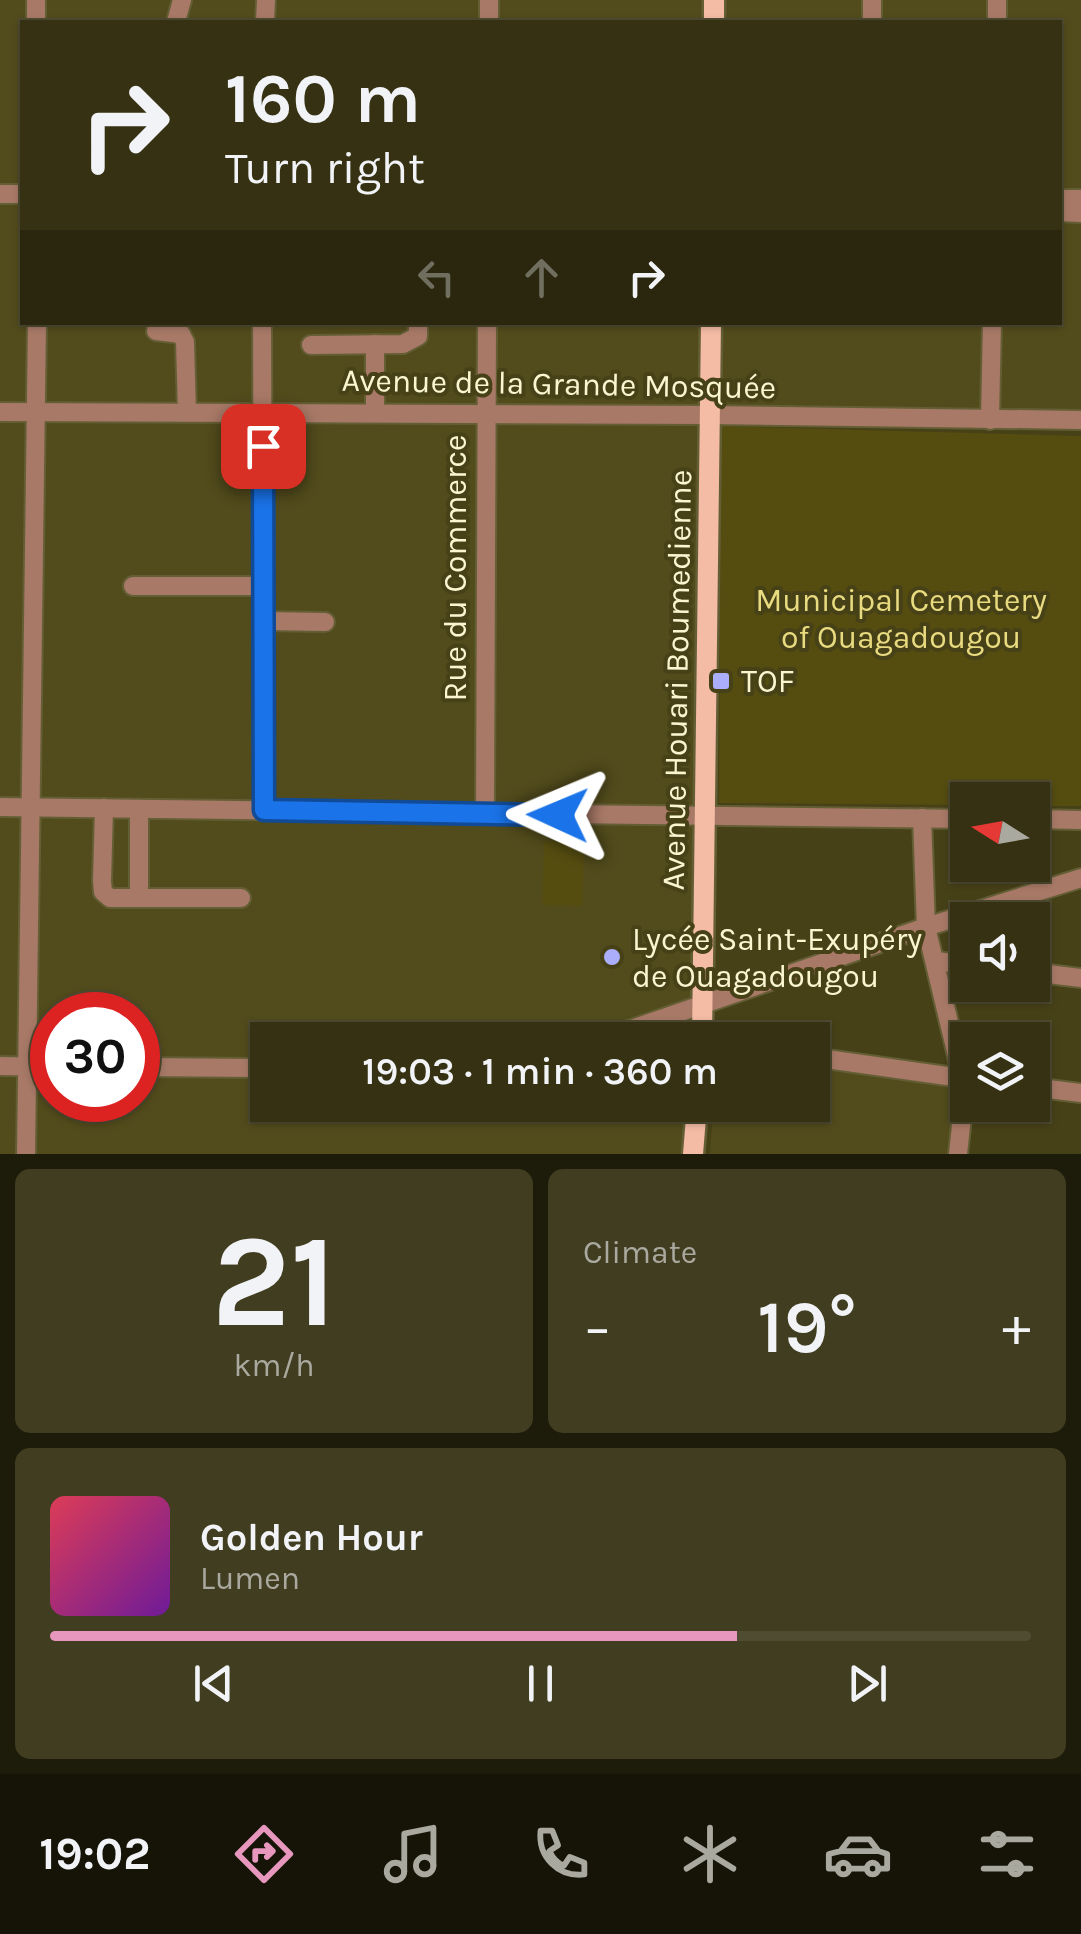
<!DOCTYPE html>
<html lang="en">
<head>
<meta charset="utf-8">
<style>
  :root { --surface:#353112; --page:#403d20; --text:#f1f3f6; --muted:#aaa99f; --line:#4f4c32; --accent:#e797bd }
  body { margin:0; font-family:Karla,sans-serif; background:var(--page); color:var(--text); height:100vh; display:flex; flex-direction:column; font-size:38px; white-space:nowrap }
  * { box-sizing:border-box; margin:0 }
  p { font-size:32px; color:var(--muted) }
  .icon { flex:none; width:55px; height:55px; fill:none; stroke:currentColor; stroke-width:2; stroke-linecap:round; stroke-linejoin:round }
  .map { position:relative; height:1154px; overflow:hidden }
  .sheet { display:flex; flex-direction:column; gap:15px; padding:15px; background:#1d1b0a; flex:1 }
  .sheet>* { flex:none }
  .guide { position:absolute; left:20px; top:20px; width:1042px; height:305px; border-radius:0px; box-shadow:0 2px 8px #0004,0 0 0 2px var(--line); background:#353112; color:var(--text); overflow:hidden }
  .needle { width:65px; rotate:281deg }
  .controls { position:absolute; left:950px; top:782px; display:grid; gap:20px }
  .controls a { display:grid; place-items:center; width:100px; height:100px; border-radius:0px; background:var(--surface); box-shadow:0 2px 8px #0004,0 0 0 2px var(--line); font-size:50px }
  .speed { position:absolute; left:30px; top:992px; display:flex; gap:20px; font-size:50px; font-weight:700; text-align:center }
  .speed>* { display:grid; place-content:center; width:130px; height:130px; border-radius:50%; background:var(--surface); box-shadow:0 2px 8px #0004,0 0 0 2px var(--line); line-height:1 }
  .speed .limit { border:15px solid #d22; background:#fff; color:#111 }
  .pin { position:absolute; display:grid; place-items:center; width:85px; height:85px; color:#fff; margin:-42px; border-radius:20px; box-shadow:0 5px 15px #0006 }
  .me { position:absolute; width:110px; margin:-55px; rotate:271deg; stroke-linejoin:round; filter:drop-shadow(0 0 8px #0008) }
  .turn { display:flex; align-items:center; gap:35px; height:210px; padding:0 40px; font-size:45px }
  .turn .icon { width:130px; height:130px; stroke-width:2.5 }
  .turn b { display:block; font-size:70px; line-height:85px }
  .lanes { display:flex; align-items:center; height:95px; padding:0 40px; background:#0003; justify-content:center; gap:50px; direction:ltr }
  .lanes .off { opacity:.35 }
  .big { font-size:75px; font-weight:600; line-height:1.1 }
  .sheet .widget { flex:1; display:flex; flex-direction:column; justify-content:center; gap:15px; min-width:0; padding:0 35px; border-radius:15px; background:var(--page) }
  .sheet .dial { align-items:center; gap:0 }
  .dial b { font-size:130px; line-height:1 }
  .song { display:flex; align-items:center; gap:30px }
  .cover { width:120px; height:120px; border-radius:15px; background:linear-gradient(135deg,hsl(350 70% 55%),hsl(280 70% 35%)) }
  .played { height:10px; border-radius:5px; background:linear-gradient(90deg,var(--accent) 70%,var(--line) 70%) }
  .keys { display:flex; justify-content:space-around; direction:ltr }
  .heat { display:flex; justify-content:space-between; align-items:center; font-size:55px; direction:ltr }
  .sheet .tiles { flex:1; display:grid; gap:15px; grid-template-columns:1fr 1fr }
  .widget:last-child { grid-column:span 2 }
  .trip { position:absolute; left:250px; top:1022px; width:580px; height:100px; border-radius:0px; background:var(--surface); box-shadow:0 2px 8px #0004,0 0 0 2px var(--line); font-weight:600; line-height:100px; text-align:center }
  .tabs { display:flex; height:160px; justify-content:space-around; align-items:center; background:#151407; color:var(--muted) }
  .tabs .icon { width:70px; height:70px }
  .tabs .on { color:var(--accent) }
  .tabs b { font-size:45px; color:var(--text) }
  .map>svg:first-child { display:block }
</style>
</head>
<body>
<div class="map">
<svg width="1081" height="1154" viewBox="0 0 1081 1154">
  <rect width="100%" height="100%" fill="#474118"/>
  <!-- built -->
  <g fill="#524b1c" fill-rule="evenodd">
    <path d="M0,0H1081V420L711,415L702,1040H268V1105H697L693,1154H0ZM22,22H1060V322H22ZM52,1015H138V1100H52Z"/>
    <polygon points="813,1064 964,1088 953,1154 710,1154 713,1105 812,1105"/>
  </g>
  <!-- green -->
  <g fill="#554c10">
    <polygon points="721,426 1081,436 1081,806 1033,806 1032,800 968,800 967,805 719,803"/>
    <polygon points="544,841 584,842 582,906 542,905"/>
  </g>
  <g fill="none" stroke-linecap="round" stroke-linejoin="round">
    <!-- minor casing -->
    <g stroke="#645e35" stroke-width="22">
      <g id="minor">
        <polyline points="36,0 36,22"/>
        <polyline points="176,22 182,0"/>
        <polyline points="265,22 266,0"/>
        <polyline points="489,22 489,0"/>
        <polyline points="872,22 872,0"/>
        <polyline points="997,22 997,0"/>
        <polyline points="0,194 22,194"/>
        <polyline points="1060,199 1081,199"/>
        <polyline points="1060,212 1081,213"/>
        <polyline points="262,322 264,810"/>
        <polyline points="156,331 181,334 185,342 187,412"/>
        <polyline points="375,344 375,412"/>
        <polyline points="311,345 403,344 418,336 418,322"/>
        <polyline points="0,412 710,415 1081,420"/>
        <polyline points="990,420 992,322"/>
        <polyline points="133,586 264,586"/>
        <polyline points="264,621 325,622"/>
        <polyline points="0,807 968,819"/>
        <polyline points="104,808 102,881 103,892 110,898 241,898"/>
        <polyline points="139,809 139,897"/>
        <polyline points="485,813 487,322"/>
        <polyline points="922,818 926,927 965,1089 958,1154"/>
        <polyline points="1032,819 1081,820"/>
        <polyline points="936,961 968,965"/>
        <polyline points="1032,972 1081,978"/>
        <polyline points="600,1040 926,927 1081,878"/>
        <polyline points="812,1057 968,1079"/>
        <polyline points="0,1066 52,1067"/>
        <polyline points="138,1067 268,1068"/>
        <polyline points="1032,1087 1081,1093"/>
        <polyline points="26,1154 37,322"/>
      </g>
    </g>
    <!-- major casing -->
    <g stroke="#645e35" stroke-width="25">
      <g id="major">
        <polyline points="714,22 714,0"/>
        <polyline points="702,1040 711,322"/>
        <polyline points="693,1154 697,1105"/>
      </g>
    </g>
    <!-- minor -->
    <use href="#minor" stroke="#a87967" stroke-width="18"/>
    <!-- major -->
    <use href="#major" stroke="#f4bba5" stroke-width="20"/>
  </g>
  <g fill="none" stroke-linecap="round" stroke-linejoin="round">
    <!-- route casing -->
    <g stroke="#114b97" stroke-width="25">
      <polyline id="route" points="263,446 264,810 558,815"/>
    </g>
    <!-- route -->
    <use href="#route" stroke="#1a73e8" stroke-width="18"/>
  </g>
  <!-- markers -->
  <g fill="#abaffb" stroke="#474118" stroke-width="4">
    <rect x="711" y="671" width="20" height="20" rx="5"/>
    <circle cx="612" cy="957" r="10"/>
  </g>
  <g text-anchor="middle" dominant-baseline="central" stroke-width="8" stroke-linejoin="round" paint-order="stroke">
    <!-- street labels -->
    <g font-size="32" fill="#fbf6d0" stroke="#474118">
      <text transform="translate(559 384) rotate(1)">Avenue de la Grande Mosquée</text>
      <text transform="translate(455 568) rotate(-90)">Rue du Commerce</text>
      <text transform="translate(677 680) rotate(-89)">Avenue Houari Boumedienne</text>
    </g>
    <!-- park labels -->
    <g font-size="32" fill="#e8da7f" stroke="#474118">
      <text x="901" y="600">Municipal Cemetery<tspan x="901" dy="37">of Ouagadougou</tspan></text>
    </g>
    <!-- poi labels -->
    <g font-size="32" fill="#fbf6d0" stroke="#474118" text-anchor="start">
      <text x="741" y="681">TOF</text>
      <text x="632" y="939">Lycée Saint-Exupéry<tspan x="632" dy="37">de Ouagadougou</tspan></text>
    </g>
  </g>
</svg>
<div class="controls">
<a><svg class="needle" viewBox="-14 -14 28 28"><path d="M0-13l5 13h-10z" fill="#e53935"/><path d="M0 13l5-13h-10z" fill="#aaa99f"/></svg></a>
<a><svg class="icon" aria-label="sound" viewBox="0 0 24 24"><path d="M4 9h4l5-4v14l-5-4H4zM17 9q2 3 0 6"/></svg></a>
<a><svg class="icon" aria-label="layers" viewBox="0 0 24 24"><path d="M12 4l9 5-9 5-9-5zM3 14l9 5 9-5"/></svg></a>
</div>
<div class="speed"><div class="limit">30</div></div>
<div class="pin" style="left:263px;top:446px;background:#d93025"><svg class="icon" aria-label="arrive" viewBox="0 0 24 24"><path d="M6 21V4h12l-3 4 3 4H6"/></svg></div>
<svg class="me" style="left:558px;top:815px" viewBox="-20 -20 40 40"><path d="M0-17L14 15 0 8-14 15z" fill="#1a73e8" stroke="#fff" stroke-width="4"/></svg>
<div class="trip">19:03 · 1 min · 360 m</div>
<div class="guide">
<div class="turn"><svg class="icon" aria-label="right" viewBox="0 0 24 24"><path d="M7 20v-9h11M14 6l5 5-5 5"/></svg><div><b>160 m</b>Turn right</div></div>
<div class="lanes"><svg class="icon off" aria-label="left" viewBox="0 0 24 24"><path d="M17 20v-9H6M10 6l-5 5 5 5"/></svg><svg class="icon off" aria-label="ahead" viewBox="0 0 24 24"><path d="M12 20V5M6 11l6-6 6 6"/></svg><svg class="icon" aria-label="right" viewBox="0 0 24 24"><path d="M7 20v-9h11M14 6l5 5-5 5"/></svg></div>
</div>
</div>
<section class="sheet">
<div class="tiles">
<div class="widget dial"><b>21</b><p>km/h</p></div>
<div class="widget"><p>Climate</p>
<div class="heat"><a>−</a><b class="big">19°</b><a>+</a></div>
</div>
<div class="widget">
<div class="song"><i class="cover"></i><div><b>Golden Hour</b><p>Lumen</p></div></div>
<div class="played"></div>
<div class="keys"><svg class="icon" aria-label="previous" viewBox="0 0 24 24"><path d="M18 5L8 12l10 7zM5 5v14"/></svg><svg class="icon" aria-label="pause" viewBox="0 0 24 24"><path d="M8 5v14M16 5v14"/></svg><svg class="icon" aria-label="next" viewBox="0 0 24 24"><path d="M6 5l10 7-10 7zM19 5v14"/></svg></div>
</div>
</div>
</section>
<nav class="tabs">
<b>19:02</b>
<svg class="icon on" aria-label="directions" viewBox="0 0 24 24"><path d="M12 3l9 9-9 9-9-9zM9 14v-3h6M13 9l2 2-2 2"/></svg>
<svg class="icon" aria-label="music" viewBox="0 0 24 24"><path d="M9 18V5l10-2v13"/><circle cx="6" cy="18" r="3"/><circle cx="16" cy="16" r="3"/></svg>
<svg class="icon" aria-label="phone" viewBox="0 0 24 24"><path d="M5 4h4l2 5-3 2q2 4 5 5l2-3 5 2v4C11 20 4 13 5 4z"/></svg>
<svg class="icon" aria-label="climate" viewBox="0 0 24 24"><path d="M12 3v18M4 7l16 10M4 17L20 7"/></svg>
<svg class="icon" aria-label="car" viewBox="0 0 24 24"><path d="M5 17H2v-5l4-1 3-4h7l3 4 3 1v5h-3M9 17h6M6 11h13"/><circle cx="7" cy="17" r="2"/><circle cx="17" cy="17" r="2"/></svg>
<svg class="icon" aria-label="filters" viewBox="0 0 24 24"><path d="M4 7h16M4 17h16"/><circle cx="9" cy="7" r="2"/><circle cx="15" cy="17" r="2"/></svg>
</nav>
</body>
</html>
